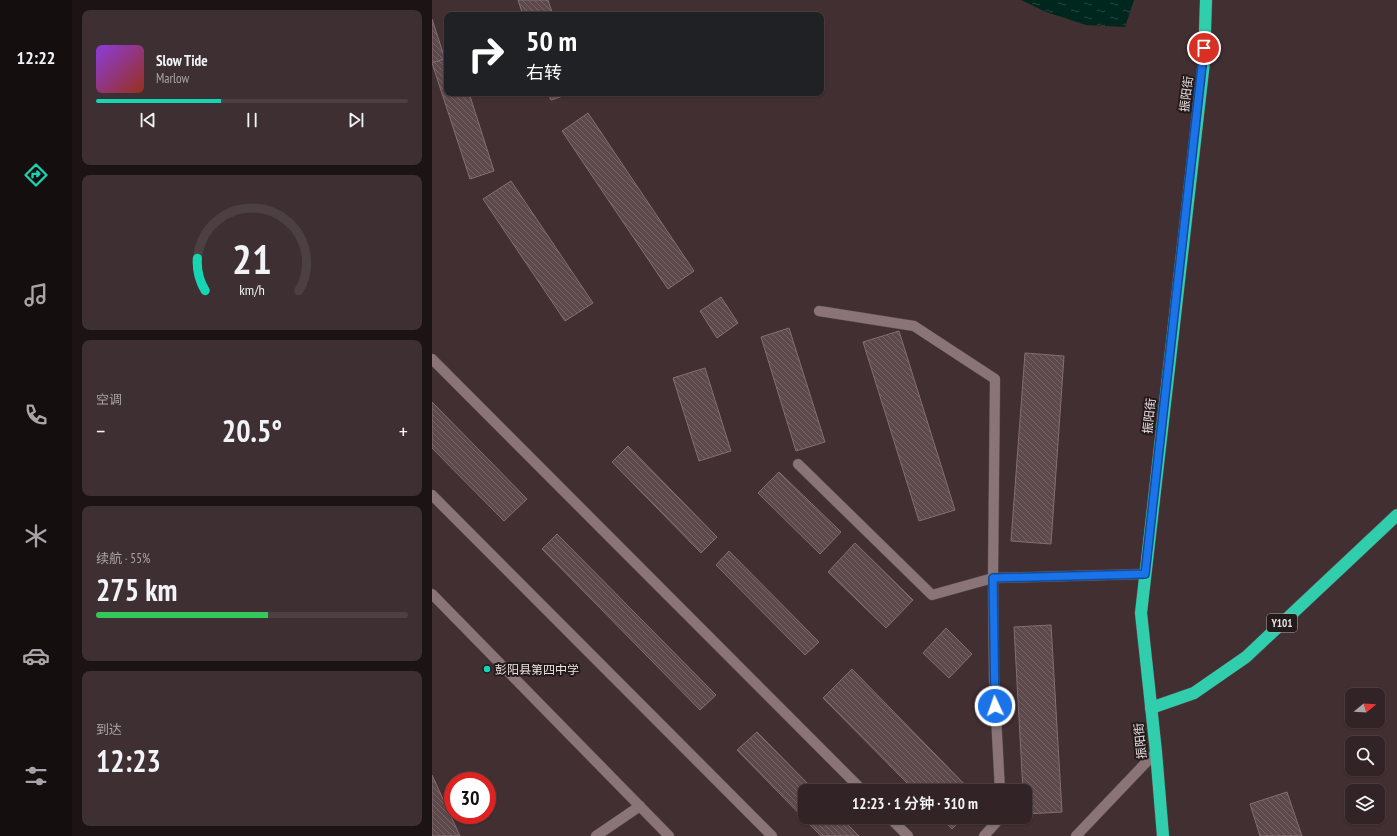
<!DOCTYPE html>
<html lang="zh">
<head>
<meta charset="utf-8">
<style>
  :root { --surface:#322326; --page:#3d2f32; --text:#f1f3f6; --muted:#a8a4a7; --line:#4d4043; --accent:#16d5b3 }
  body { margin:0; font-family:"PT Sans Narrow","Noto Sans SC",sans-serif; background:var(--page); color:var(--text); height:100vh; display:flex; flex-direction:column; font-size:15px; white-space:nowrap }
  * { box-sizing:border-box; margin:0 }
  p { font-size:13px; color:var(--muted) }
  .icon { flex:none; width:22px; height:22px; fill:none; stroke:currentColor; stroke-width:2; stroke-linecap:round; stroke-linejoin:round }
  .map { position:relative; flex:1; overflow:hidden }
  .sheet { display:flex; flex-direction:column; gap:10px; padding:10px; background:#1c1315; width:360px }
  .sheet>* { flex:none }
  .top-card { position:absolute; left:12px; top:12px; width:380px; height:84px; border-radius:8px; box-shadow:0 1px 3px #0004,0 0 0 1px var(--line); background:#202124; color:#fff; overflow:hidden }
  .needle { width:26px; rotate:72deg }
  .fabs { position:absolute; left:913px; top:688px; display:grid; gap:8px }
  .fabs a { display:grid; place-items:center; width:40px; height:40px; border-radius:8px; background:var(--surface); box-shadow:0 1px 3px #0004,0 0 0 1px var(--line); font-size:20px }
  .speed { position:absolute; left:12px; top:772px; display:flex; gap:8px; font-size:20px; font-weight:700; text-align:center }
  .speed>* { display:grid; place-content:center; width:52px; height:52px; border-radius:50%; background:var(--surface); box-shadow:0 1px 3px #0004,0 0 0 1px var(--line); line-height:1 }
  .speed .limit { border:6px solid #d22; background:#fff; color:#111 }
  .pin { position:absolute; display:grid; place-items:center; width:34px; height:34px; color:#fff; margin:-17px; border:2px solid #fff; border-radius:50%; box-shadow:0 1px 4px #0007 }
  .me { position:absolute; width:44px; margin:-22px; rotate:357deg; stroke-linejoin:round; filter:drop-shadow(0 0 3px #0008) }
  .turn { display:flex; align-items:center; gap:14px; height:84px; padding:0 16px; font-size:18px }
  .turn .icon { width:52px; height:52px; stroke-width:2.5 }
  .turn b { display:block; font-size:28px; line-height:34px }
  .big { font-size:30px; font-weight:600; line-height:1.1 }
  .sheet .card { flex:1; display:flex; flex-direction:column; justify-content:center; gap:6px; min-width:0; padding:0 14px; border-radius:8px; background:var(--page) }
  .sheet .dial { align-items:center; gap:0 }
  .dial svg { height:104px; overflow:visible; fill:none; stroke:var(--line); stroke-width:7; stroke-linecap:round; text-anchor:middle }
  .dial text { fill:var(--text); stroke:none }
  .song { display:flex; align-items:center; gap:12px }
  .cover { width:48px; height:48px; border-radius:6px; background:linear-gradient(135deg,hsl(270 70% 55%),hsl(10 70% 35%)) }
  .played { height:4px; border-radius:2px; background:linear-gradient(90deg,var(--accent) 40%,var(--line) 40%) }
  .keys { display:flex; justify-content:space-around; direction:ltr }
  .heat { display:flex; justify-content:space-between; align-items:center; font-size:22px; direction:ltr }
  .charge { height:6px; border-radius:3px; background:linear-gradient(90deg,#34c759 55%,var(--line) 0) }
  .trip { position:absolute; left:366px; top:784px; width:234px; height:40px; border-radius:8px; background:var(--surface); box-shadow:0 1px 3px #0004,0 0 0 1px var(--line); font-weight:600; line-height:40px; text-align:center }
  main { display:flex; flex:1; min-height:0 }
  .menu { display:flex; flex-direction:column; width:72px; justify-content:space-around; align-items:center; background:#140e0f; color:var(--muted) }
  .menu .icon { width:28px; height:28px }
  .menu .selected { color:var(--accent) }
  .menu b { font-size:18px; color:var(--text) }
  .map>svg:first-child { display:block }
</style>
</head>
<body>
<main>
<nav class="menu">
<b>12:22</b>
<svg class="icon selected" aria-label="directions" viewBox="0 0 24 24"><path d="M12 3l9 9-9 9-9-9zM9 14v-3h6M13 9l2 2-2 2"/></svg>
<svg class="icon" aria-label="music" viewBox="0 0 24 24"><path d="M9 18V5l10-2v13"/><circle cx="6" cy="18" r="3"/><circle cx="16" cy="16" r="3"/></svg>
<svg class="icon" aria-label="phone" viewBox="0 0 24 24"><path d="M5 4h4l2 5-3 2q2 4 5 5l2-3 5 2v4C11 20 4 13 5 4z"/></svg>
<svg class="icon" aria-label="climate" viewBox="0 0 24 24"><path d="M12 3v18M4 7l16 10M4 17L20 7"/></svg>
<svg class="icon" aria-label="car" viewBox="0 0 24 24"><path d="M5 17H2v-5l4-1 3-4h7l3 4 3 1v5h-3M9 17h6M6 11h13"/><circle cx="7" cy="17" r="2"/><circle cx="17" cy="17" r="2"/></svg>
<svg class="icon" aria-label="filters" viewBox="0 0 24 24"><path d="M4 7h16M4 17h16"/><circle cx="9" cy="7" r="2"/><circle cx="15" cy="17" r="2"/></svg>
</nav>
<section class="sheet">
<div class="card">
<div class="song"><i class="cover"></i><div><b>Slow Tide</b><p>Marlow</p></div></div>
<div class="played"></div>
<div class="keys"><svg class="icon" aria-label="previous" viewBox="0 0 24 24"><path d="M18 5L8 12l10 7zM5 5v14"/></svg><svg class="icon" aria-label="pause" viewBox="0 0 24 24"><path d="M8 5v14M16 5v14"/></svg><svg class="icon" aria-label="next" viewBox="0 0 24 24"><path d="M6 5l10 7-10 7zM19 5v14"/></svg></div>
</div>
<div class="card dial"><svg viewBox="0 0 100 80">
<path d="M14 69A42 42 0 1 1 86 69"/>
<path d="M14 69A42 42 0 0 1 8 44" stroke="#16d5b3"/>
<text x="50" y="56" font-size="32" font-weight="700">21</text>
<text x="50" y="72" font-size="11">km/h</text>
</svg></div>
<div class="card"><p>空调</p>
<div class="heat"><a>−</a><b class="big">20.5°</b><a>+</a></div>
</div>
<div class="card"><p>续航 · 55%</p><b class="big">275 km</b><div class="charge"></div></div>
<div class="card"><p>到达</p><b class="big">12:23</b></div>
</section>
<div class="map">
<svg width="965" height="836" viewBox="0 0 965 836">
  <defs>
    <pattern id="water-ripples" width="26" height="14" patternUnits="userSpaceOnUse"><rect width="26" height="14" fill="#00271e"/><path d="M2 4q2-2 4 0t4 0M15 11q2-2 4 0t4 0" fill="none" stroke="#26463f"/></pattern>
    <pattern id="building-back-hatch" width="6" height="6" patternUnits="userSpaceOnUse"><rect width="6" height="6" fill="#5d494c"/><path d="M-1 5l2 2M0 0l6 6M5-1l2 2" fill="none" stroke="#756366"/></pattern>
  </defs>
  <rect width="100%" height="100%" fill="#422f32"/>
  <!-- water -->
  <polygon fill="url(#water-ripples)" points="589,0 702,0 693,27 654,25 614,12"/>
  <!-- building -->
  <g fill="url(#building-back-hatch)" stroke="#846e72">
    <polygon points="86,0 116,0 121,15 91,15"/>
    <polygon points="0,19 13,59 0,63"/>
    <polygon points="15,58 15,93 37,93 62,171 38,179 0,63"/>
    <polygon points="116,93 140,93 119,100"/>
    <polygon points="156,113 262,271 236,289 130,131"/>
    <polygon points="79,181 161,303 133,321 51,199"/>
    <polygon points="289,297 306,323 285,338 268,311"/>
    <polygon points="357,328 393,442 364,451 329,337"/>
    <polygon points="467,331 523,510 487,521 431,342"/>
    <polygon points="593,353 632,356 619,544 579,541"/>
    <polygon points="273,368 299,451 267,461 241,378"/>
    <polygon points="0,402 95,499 72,521 0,448"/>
    <polygon points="196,446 285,537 269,553 180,462"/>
    <polygon points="347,472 409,532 388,554 326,493"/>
    <polygon points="125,534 284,695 268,710 110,549"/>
    <polygon points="423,543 481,600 454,628 396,572"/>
    <polygon points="297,551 387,642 373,655 284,565"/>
    <polygon points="619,625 630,812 593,814 593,791 591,791 582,627"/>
    <polygon points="514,628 540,654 517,678 491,653"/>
    <polygon points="420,669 539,791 483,791 391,698"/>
    <polygon points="325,732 383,791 373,791 373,817 408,817 427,836 389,836 305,750"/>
    <polygon points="0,775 28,836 0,836"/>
    <polygon points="855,792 870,836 828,836 818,804"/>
    <polygon points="509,817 532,817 520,829"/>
  </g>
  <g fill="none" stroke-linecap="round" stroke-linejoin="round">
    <!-- minor casing -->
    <g stroke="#5b4c4e" stroke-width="11">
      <g id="minor">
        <polyline points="387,311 482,326 563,379 561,578 562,678 568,791"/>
        <polyline points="0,359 431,791"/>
        <polyline points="366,464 500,595 561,578 713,574"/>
        <polyline points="0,495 340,836"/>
        <polyline points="0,594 237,836"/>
        <polyline points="457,817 476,836"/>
        <polyline points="164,836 208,806"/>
        <polyline points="552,836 569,817"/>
        <polyline points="644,836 724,752"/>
      </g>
    </g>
    <!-- highway casing -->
    <g stroke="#5b4c4e" stroke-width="13">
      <g id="highway">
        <polyline points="719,708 762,693 814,657 965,515"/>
        <polyline points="731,836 724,752 709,613 772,62 774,0"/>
      </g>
    </g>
    <!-- minor -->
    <use href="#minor" stroke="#8a7477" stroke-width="10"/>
    <!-- highway -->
    <use href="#highway" stroke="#31ceae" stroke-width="12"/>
  </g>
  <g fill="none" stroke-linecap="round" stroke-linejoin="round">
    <!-- route casing -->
    <g stroke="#114b97" stroke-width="10">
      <polyline id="route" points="563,706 561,578 713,574 772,48"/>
    </g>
    <!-- route -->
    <use href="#route" stroke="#1a73e8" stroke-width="7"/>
  </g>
  <!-- markers -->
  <circle fill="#16d5b3" stroke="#221a1b" stroke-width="1.5" cx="55" cy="669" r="4"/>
  <g text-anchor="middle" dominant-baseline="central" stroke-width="4" stroke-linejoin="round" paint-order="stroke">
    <!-- shield labels -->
    <rect fill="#221a1b" stroke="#b1a5a7" stroke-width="1" x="835" y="614" width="30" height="18" rx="3"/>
    <g font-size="11" font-weight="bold" fill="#eee1e3">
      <text x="850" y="623">Y101</text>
    </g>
    <!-- street labels -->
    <g font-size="12" fill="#eee1e3" stroke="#221a1b">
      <text transform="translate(754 94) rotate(-83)">振阳街</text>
      <text transform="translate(717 416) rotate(-84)">振阳街</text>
      <text transform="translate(708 741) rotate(-96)">振阳街</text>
    </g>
    <!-- poi labels -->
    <g font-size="12" fill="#eee1e3" stroke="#221a1b" text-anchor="start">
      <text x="63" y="669">彭阳县第四中学</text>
    </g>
  </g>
</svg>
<div class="fabs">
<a><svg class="needle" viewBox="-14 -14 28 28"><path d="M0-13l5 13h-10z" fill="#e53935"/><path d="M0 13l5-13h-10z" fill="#a8a4a7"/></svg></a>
<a><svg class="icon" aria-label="search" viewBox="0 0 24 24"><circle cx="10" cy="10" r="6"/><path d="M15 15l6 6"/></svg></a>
<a><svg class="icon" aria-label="layers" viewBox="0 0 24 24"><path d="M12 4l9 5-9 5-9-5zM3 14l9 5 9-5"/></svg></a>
</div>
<div class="speed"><div class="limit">30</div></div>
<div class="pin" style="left:772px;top:48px;background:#d93025"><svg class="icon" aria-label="arrive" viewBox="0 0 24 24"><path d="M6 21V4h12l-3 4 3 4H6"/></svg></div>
<svg class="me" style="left:563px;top:706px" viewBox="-20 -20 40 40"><circle r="17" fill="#1a73e8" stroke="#fff" stroke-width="3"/><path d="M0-11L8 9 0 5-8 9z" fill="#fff"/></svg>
<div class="trip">12:23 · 1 分钟 · 310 m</div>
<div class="top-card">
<div class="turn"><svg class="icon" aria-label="right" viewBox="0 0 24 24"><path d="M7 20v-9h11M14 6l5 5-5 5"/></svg><div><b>50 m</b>右转</div></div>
</div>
</div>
</main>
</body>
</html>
